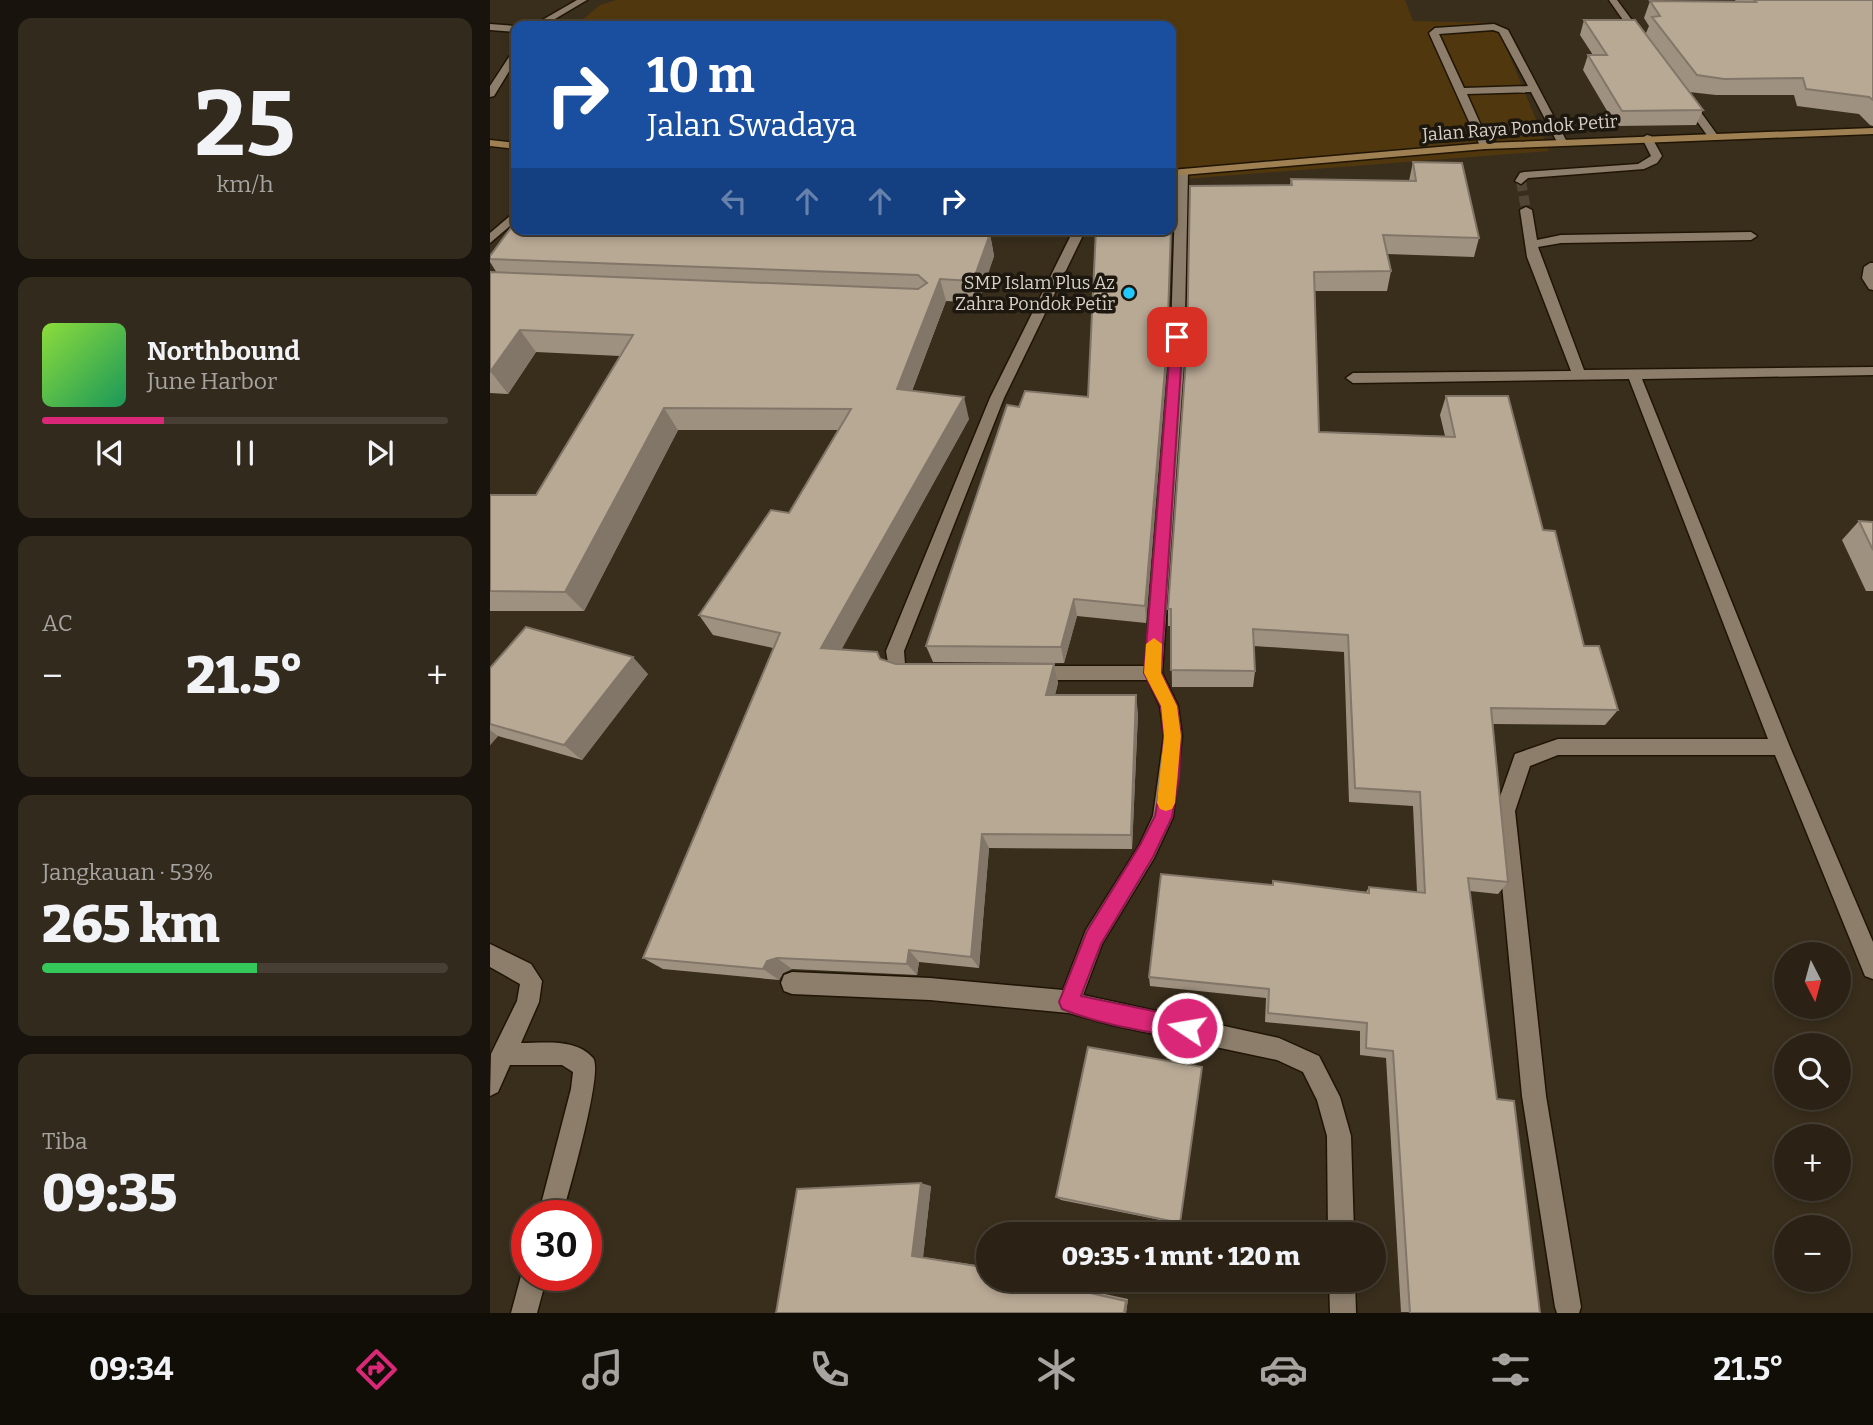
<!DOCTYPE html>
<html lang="id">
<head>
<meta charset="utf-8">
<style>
  :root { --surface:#2b2215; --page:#332a1e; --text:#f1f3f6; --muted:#a6a4a0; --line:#473f34; --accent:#db2777 }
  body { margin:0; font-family:Bitter,serif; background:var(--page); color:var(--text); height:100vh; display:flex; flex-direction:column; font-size:26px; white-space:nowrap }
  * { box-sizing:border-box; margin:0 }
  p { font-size:23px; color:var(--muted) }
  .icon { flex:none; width:38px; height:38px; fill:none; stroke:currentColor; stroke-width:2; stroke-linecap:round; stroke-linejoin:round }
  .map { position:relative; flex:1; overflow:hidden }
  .panel { display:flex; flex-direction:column; gap:18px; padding:18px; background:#18130c; width:490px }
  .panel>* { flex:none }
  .hud { position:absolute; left:21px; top:21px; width:665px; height:214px; border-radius:14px; box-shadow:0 4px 10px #0003,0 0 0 2px var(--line); background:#1a4fa0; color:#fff; overflow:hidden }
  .needle { width:46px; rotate:174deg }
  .buttons { position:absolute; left:1284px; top:942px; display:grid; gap:14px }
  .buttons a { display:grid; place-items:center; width:77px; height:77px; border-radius:50%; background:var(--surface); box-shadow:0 4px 10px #0003,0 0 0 2px var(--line); font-size:35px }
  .speed { position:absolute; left:21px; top:1200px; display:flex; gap:14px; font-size:35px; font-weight:700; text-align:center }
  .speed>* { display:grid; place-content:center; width:91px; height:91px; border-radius:50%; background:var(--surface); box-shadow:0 4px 10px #0003,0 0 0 2px var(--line); line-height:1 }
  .speed .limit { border:10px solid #d22; background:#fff; color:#111 }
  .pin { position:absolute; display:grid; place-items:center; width:60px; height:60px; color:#fff; margin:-30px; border-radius:14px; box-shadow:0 4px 10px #0006 }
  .me { position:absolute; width:77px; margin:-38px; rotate:282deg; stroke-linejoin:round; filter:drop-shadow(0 0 5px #0008) }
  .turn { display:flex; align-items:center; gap:24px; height:147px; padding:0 21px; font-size:32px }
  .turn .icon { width:91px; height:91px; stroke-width:2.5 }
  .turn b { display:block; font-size:49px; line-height:60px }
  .lanes { display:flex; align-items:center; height:66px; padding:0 21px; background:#0003; justify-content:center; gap:35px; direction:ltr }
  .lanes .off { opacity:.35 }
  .big { font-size:52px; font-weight:800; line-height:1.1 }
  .panel .widget { flex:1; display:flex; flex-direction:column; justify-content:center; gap:10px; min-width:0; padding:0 24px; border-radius:14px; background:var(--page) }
  .panel .dial { align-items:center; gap:0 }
  .dial b { font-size:91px; line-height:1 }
  .song { display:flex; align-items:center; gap:21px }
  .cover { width:84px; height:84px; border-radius:10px; background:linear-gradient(135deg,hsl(90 70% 55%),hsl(150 70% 35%)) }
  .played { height:7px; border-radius:4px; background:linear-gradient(90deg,var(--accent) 30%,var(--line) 30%) }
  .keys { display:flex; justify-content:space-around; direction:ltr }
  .heat { display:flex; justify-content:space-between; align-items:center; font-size:38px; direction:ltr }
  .charge { height:10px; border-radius:5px; background:linear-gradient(90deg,#34c759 53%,var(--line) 0) }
  .trip { position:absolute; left:486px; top:1222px; width:410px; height:70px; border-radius:35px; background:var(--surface); box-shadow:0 4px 10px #0003,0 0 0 2px var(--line); font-weight:800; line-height:70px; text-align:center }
  .menu { display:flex; height:112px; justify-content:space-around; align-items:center; background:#110e08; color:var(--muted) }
  .menu .icon { width:49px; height:49px }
  .menu .selected { color:var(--accent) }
  .menu b { font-size:32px; color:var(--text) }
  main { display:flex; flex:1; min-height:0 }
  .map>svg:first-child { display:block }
</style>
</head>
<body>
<main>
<section class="panel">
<div class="widget dial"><b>25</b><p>km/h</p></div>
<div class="widget">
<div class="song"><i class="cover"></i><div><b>Northbound</b><p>June Harbor</p></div></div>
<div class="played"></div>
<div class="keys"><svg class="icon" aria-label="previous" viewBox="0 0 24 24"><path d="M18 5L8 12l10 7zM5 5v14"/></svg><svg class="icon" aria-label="pause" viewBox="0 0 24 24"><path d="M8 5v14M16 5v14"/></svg><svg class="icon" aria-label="next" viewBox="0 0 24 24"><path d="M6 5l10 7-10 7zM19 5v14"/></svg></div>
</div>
<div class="widget"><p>AC</p>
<div class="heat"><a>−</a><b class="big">21.5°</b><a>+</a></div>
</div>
<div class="widget"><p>Jangkauan · 53%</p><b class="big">265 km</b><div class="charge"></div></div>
<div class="widget"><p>Tiba</p><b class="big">09:35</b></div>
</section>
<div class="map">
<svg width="1383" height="1313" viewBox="0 0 1383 1313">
  <rect width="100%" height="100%" fill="#392e1c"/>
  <!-- green -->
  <polygon fill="#51370d" points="126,0 915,0 923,21 1006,23 1059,151 681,180 681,26 85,26 110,5"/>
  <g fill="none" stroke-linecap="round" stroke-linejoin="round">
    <!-- minor-tunnel -->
    <polyline stroke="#514636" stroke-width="10" stroke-dasharray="10 5" stroke-linecap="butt" points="1031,181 1036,210"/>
    <!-- minor casing -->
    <g stroke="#201505" stroke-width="3">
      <g id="minor">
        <polygon points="87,0 97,0 53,26 42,26"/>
        <polygon points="1119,0 1127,0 1155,38 1153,40 1147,40"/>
        <polygon points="0,24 26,26 26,32 0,30"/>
        <path d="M1004,24L1018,30L1077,142L1076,144L1067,142L1041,92L977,94L1000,146L995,149L990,146L939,33L945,28ZM1003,30L1009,32L1038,86L974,88L949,34Z"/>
        <polygon points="26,50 26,60 4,96 0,97 0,86 23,51"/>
        <polygon points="1192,97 1200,97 1228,136 1227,138 1219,138 1191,99"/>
        <polygon points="1157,135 1161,136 1172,156 1167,163 1154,169 1038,178 1031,184 1025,181 1030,173 1034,172 1148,164 1161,156 1152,138"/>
        <polygon points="692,169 698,172 694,364 672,673 688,706 692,736 683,817 664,858 612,944 593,995 789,1038 829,1056 850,1097 861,1136 864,1234 838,1234 837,1136 827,1100 813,1072 787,1060 622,1025 579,1013 440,1000 302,994 294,991 291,983 294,975 302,972 440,978 573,990 596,930 650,844 663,816 674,736 670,706 658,680 544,680 538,678 535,673 538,668 544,666 655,666 680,364 686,172"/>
        <polygon points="1036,207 1042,210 1047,240 1071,235 1261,232 1267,236 1261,240 1071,243 1048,247 1094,370 1383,367 1383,375 1152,379 1300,747 1383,942 1383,979 1375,976 1285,755 1068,755 1040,766 1025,811 1056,1096 1091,1307 1089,1313 1067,1313 1065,1307 1032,1096 1005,811 1025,754 1068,739 1278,739 1139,379 863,383 856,378 863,373 1081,371 1037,257 1030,210"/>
        <polygon points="26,211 26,221 0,243 0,233"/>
        <polygon points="584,229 596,229 514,398 414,651 415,664 427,668 430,673 427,678 421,680 400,675 396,651 500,398"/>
        <polygon points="1380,263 1383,263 1383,290 1379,289 1372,278 1374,267"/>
        <path d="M0,944L41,964L52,981L49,1002L31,1043C54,1043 86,1038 103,1058C114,1071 78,1194 72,1216H48L81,1089L83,1072L72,1065H20L8,1092L0,1096L1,1054L27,1001L30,984L0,967Z"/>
        <polygon points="37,1266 37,1276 57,1276 47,1313 21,1313 31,1276"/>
        <polygon points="839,1279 865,1279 866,1313 840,1313"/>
      </g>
    </g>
    <!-- major casing -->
    <g stroke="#201505" stroke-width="3">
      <g id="major">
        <polygon points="1383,128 1383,134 995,149 681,176 681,170 995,143"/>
        <polygon points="0,140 26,143 26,149 0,146"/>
      </g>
    </g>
    <!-- minor -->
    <use href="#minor" fill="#8c7e6b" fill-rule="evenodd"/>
    <!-- major -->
    <use href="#major" fill="#9e8052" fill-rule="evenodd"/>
  </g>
  <!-- wall -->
  <g fill="#9e9180">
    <polygon points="1245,0 1383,0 1383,126 1380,125 1369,114 1307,106 1304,95 1226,95 1199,92 1213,110 1206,125 1126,126 1093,70 1098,55 1103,55 1090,35 1094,20 1156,33 1159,26 1154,18 1160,1 1246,2"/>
    <polygon points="923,162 989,238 984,257 897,254 901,271 897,291 825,291 829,432 955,436 950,415 956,396 1053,530 1094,646 1128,710 1115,725 1003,724 1018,882 1008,894 980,891 1007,1099 1050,1313 911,1312 896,1058 870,1055 870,1031 775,1022 776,998 660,986 659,977 782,885 783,881 876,892 879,887 927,892 923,806 859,802 854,652 764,646 765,671 763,687 682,687 681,626 678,626 678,609 800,185 801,179 919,181"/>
    <polygon points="682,199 677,364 656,623 587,616 574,663 443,662 436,646 598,397"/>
    <polygon points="424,230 500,234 504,256 488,303 456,301 422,391 479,419 351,649 406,664 564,664 568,683 565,695 648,713 642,849 499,848 489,968 429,962 427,975 302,969 293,973 289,980 173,969 153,958 283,648 223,635 209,615 299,513 348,430 188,430 94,611 0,611 0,495 46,495 130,356 46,352 18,394 0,393 0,272 7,273 0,262 0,256"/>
    <polygon points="1369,521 1383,522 1383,591 1376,591 1352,540"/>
    <polygon points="0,668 158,674 92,760 8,736 0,745"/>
    <polygon points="712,1067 690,1224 571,1200 566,1197"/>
    <polygon points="441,1186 433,1257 499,1267 499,1279 546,1279 638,1299 636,1313 286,1313"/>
  </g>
  <!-- shaded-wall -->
  <g fill="#817668">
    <polygon points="682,199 677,364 656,623 655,606"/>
    <polygon points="500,234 504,256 488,303 483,281"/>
    <polygon points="450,279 456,301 414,411 407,389"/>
    <polygon points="30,330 46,352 18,394 1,372"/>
    <polygon points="474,397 479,419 342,667 331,648"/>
    <polygon points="174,408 188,430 94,611 75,592"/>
    <polygon points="584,599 587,616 574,663 571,647"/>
    <polygon points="143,657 158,674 92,760 74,745"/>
    <polygon points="564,664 568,683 560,713 556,695"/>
    <polygon points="646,695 648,713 642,849 641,835"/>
    <polygon points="0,730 8,736 0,745"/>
    <polygon points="492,834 499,848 489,968 481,957"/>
    <polygon points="419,950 429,962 427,975 417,964"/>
    <polygon points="287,958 302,969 293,973 289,980 273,969 277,961"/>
    <polygon points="431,1183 441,1186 433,1257 422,1256"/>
    <polygon points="638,1299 636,1313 634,1313 636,1301"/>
  </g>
  <!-- building -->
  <g fill="#b8a995" stroke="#817668" stroke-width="2">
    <polygon points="1264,0 1383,0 1383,100 1379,97 1316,89 1313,78 1234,79 1207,75 1162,17 1170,16 1160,1 1266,2"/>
    <polygon points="1094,20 1145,20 1213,110 1132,111 1098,55 1117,55"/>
    <polygon points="923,162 972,163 989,238 893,235 901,271 824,272 829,432 965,437 956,396 1018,396 1053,530 1065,531 1094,646 1109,646 1128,710 1001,708 1018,882 978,878 1007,1099 1024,1101 1050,1313 920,1313 903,1051 876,1048 877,1023 778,1013 779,989 659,977 671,874 783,885 783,881 879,893 879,887 935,893 930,792 865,788 858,635 763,629 765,671 681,670 681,609 678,609 697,345 700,186 802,185 801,179 926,181"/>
    <polygon points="681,199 682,199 677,345 655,606 584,599 571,647 436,646 517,405 529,407 535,391 598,397 606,229 681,229"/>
    <polygon points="26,221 26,229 422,229 422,230 500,234 483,281 450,279 407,389 474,397 331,648 387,652 390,659 406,664 564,664 556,695 646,695 641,835 492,834 481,957 419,950 417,964 287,958 277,961 273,969 153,958 290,633 209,615 281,510 299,513 361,409 174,408 75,592 0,591 0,495 46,495 143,335 30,330 0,372 0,272 428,289 437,283 428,275 0,259 0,256"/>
    <polygon points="1369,521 1383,522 1383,550"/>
    <polygon points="36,627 143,657 74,745 0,724 0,668"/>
    <polygon points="598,1047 712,1067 690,1223 566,1197"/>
    <polygon points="431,1183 422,1256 499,1268 499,1279 538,1279 636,1301 634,1313 286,1313 307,1189"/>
  </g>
  <!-- route -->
  <path fill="#db2777" stroke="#8e194d" stroke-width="2" d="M687,333L693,337L671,673L687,706L691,736L689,777L682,817L663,857L611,944L591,996L697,1018L704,1021L707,1028L704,1036L697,1039C655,1031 611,1025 572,1009L569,1002L597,931L650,845L665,816L672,777L674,736L671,706L654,673L681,337Z"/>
  <!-- slow -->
  <polygon fill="#f59e0b" points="664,638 672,644 671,673 687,706 691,736 685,803 682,809 676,811 670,809 667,803 674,736 671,706 654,673 656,644"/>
  <!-- markers -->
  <circle fill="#21c9fd" stroke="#1c170f" stroke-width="2.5" cx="639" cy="293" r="7"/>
  <g text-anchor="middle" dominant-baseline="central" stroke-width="7" stroke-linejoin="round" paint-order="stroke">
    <!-- far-street labels -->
    <g font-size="18" fill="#d8d0c6" stroke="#1c170f">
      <text transform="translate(1030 128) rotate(-4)">Jalan Raya Pondok Petir</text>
    </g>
    <!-- far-poi labels -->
    <g font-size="18" fill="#d8d0c6" stroke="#1c170f" text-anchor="end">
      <text x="625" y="283">SMP Islam Plus Az<tspan x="625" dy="21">Zahra Pondok Petir</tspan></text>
    </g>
  </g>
</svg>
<div class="buttons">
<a><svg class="needle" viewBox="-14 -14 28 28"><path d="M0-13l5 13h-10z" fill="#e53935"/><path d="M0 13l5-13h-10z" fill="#a6a4a0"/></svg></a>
<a><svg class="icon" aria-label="search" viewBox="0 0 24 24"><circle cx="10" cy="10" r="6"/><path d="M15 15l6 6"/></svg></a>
<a>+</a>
<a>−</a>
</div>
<div class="speed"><div class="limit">30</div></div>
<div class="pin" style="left:687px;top:337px;background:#d93025"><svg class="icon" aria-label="arrive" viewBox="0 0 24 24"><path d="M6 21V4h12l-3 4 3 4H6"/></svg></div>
<svg class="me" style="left:697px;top:1028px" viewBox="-20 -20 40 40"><circle r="17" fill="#db2777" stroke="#fff" stroke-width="3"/><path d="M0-11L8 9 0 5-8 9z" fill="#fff"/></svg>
<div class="trip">09:35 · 1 mnt · 120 m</div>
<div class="hud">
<div class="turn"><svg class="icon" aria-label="right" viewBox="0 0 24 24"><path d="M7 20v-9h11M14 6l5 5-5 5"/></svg><div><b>10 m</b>Jalan Swadaya</div></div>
<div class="lanes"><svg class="icon off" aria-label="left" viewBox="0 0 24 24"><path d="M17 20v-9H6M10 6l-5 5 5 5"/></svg><svg class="icon off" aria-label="ahead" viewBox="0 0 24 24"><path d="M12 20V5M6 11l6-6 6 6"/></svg><svg class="icon off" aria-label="ahead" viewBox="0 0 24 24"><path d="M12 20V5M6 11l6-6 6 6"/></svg><svg class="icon" aria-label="right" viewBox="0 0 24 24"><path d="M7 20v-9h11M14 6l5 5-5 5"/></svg></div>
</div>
</div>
</main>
<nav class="menu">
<b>09:34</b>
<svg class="icon selected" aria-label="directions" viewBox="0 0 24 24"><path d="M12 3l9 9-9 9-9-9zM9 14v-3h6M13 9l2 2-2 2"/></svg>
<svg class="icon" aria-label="music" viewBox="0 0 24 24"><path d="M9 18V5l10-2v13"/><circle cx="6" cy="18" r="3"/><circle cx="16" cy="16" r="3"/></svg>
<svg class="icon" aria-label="phone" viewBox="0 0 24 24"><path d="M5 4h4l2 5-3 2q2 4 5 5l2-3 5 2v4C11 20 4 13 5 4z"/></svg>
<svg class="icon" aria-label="climate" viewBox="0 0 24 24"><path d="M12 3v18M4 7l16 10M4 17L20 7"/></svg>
<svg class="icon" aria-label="car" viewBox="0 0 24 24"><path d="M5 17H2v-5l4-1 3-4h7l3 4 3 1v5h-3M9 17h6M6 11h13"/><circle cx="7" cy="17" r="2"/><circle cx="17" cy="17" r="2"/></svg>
<svg class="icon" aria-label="filters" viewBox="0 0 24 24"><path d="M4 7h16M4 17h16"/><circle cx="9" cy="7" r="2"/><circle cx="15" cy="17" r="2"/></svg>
<b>21.5°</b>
</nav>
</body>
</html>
